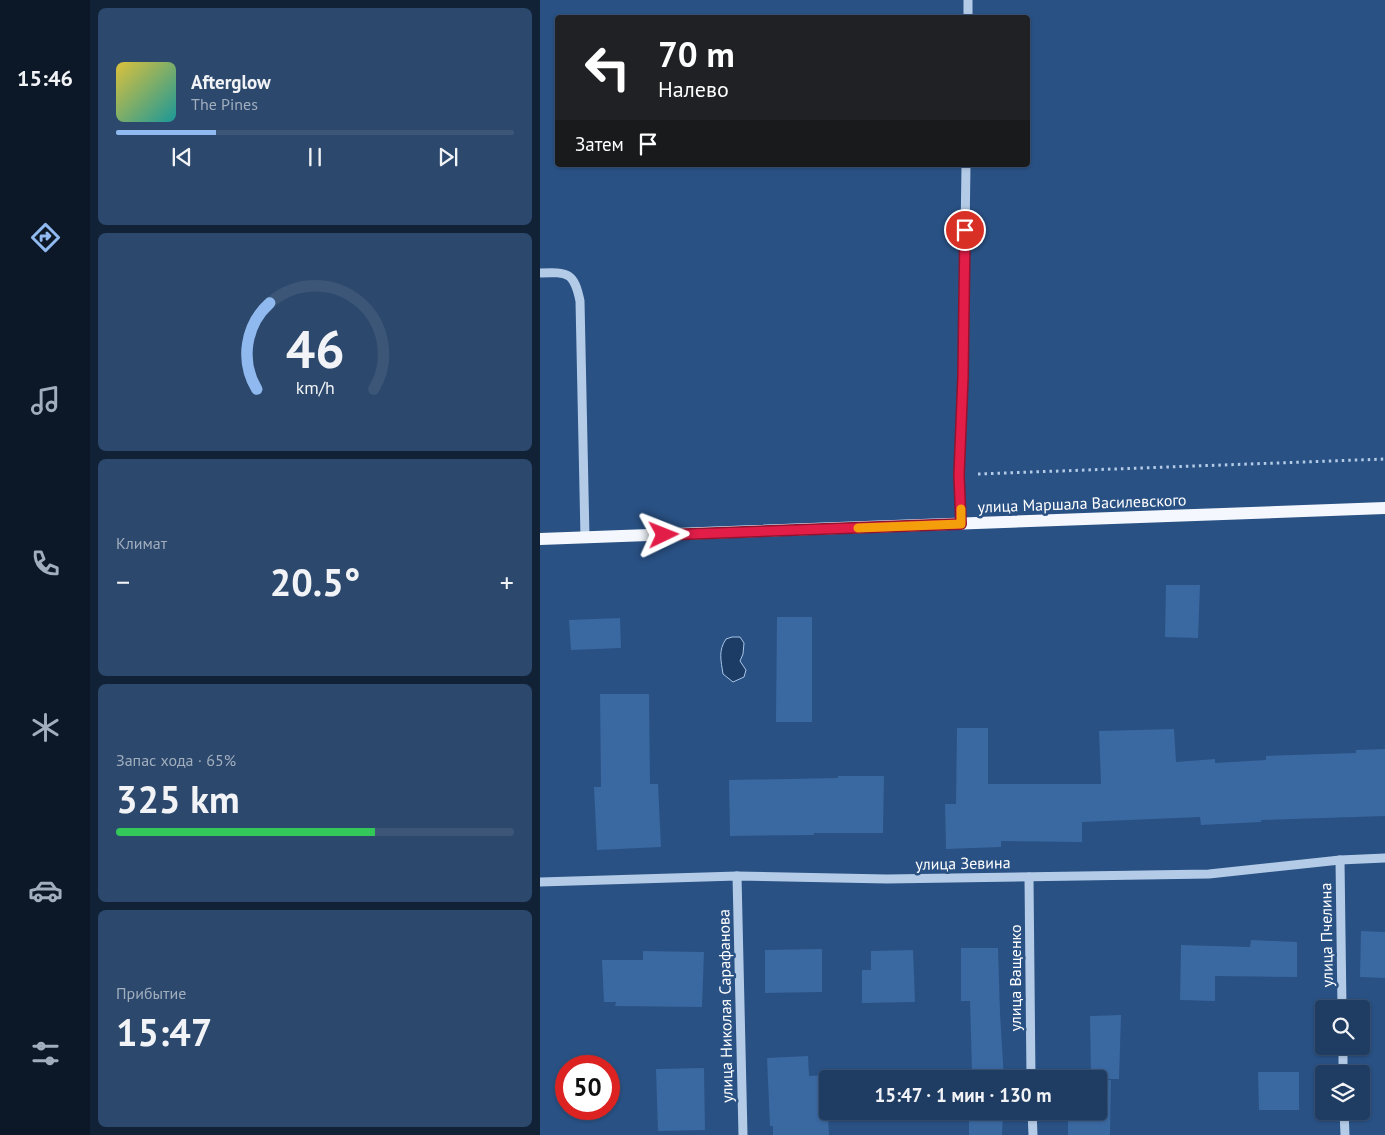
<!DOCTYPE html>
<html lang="ru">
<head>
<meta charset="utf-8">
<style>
  :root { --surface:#1f3d63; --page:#2c486c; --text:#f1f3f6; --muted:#a1aebe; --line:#3c5678; --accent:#90b9f0 }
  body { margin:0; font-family:"PT Sans",sans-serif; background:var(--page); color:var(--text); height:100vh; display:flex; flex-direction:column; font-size:19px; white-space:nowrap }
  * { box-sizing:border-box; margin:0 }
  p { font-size:16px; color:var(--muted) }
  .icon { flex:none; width:28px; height:28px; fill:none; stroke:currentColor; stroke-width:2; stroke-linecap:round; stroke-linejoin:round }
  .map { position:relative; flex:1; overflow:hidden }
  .sheet { display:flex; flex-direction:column; gap:8px; padding:8px; background:#112236; width:450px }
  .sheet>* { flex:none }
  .hud { position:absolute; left:15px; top:15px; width:475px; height:152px; border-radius:5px; box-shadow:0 1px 4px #0004,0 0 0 1px var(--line); background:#202124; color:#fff; overflow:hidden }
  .buttons { position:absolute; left:775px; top:1000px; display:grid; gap:10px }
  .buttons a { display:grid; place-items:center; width:55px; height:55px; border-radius:5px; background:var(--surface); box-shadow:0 1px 4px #0004,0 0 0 1px var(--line); font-size:25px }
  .speed { position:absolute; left:15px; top:1055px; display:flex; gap:10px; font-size:25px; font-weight:700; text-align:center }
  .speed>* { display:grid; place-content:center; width:65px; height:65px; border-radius:50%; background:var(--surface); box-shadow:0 1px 4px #0004,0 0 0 1px var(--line); line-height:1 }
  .speed .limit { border:8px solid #d22; background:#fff; color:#111 }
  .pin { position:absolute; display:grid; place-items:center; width:42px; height:42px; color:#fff; margin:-21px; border:2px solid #fff; border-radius:50%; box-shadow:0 1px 5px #0007 }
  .me { position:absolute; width:55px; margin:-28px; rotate:88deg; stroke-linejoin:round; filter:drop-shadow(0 0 4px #0008) }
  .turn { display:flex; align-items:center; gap:18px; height:105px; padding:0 20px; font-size:22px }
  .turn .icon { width:65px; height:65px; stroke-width:2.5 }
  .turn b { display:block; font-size:35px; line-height:42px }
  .then { display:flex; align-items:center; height:48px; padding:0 20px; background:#0003; gap:10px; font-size:19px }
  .big { font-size:38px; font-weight:800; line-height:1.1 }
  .sheet .card { flex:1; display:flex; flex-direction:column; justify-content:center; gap:8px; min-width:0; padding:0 18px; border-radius:8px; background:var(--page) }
  .sheet .dial { align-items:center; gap:0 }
  .dial svg { height:130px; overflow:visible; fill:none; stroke:var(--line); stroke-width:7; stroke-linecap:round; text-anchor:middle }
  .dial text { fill:var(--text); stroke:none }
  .song { display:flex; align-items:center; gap:15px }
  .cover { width:60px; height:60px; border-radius:8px; background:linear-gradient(135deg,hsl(50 70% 55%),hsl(180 70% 35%)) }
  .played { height:5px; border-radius:2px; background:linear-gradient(90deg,var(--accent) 25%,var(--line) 25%) }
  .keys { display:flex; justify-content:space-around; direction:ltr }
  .heat { display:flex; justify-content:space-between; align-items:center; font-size:28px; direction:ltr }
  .charge { height:8px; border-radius:4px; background:linear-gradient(90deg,#34c759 65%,var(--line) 0) }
  .trip { position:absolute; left:279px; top:1070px; width:288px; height:50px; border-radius:5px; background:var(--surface); box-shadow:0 1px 4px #0004,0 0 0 1px var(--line); font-weight:800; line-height:50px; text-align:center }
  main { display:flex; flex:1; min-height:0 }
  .menu { display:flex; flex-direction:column; width:90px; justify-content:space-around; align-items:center; background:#0c1828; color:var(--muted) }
  .menu .icon { width:35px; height:35px }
  .menu .on { color:var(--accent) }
  .menu b { font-size:22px; color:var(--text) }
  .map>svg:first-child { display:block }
</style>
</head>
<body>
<main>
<nav class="menu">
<b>15:46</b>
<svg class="icon on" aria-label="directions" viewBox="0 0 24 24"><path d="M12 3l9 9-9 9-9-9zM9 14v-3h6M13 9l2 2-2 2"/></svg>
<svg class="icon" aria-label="music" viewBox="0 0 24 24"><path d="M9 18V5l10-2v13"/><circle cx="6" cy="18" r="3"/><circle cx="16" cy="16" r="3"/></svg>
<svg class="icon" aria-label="phone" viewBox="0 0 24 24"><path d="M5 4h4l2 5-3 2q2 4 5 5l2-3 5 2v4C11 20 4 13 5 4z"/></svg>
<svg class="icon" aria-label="climate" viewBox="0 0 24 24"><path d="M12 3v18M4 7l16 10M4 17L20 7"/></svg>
<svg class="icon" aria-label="car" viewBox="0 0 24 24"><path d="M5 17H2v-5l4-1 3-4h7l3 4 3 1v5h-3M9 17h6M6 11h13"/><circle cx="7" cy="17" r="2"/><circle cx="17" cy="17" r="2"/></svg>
<svg class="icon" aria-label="filters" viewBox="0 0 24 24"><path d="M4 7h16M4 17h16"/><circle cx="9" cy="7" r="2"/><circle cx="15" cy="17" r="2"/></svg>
</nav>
<section class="sheet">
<div class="card">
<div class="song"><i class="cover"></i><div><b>Afterglow</b><p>The Pines</p></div></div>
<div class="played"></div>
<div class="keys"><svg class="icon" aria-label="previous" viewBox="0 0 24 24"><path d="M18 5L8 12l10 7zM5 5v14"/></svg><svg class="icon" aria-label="pause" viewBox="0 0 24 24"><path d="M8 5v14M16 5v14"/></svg><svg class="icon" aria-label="next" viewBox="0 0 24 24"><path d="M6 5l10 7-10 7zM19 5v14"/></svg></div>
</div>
<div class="card dial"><svg viewBox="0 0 100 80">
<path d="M14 69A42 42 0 1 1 86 69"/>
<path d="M14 69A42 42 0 0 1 22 16" stroke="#90b9f0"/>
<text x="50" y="56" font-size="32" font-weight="700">46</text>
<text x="50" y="72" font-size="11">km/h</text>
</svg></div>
<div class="card"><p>Климат</p>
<div class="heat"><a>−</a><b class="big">20.5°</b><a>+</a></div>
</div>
<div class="card"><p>Запас хода · 65%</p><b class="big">325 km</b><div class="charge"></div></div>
<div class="card"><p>Прибытие</p><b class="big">15:47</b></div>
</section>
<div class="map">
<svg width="845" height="1135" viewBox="0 0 845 1135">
  <rect width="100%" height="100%" fill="#295184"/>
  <!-- water -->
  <path fill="#1d3c65" stroke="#a8c6e7" d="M192,637H200L204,643L203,654L200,661L206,670L204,677L193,682L183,674C181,660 178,651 186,639Z"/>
  <!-- building -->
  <g fill="#3a68a0">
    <polygon points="626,585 660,585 658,638 625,637"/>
    <polygon points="237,617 272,617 272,722 236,722"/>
    <polygon points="80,618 81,648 31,650 29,620"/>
    <polygon points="60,694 109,694 110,784 118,784 121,847 57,850 54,787 61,787"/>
    <polygon points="417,728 448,728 448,784 561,784 559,731 634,729 636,762 675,759 675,763 726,760 726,756 816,753 816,750 845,749 845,816 721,820 721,822 661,825 660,817 542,822 542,842 461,841 461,847 406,849 405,804 416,804"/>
    <polygon points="298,776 344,776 343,833 274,833 274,835 190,836 189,780 298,778"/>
    <polygon points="821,931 845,932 845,978 820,977"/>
    <polygon points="711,940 757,942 757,977 675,976 675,1001 640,1000 641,945 710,947"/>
    <polygon points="421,948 458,948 460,1013 464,1079 430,1079 430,1072 432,1072 430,1001 421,1001"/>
    <polygon points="282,949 282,992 225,993 225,950"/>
    <polygon points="373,950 375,1002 322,1003 322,970 331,970 331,951"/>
    <polygon points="103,951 164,952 162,1007 75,1006 76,1002 64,1002 62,960 103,960"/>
    <polygon points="581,1015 579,1079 529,1079 551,1079 550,1016"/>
    <polygon points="268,1056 269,1076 286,1075 289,1135 233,1135 233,1126 230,1126 227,1058"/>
    <polygon points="164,1068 165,1130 118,1131 116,1069"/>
    <polygon points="718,1072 759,1072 759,1110 719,1110"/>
    <polygon points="558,1079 571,1080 570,1135 528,1135 528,1111 558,1111"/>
    <polygon points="429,1111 463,1111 462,1135 429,1135"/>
  </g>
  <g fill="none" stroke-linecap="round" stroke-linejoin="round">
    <!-- path -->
    <polyline stroke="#b3cbe7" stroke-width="3" stroke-dasharray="2.5 4" stroke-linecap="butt" points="438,474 845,459"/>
    <!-- minor -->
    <g stroke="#b3cbe7" stroke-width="9">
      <polyline points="428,18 428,0"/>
      <path d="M0,273C28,272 34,272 40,301L45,538"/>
      <polyline points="421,524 419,475 423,377 426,165"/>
      <polyline points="800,860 802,1009"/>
      <polyline points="197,876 203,1135"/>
      <polyline points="489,877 491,1079"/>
      <polyline points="0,882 197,876 347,879 669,874 800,860 845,858"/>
      <polyline points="803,1046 803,1074"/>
      <polyline points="492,1111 493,1135"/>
      <polyline points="804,1111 805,1135"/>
    </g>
    <!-- major -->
    <polyline stroke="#f4f8fe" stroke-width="12" points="0,539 845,508"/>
  </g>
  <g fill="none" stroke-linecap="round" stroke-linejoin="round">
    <!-- route casing -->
    <g stroke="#92132f" stroke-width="12">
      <polyline id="route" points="124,535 421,524 419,475 423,377 425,230"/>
    </g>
    <!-- route -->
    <use href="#route" stroke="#e11d48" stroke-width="9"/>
    <!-- slow -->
    <polyline stroke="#f59e0b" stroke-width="9" points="318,528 421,524 421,509"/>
  </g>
  <g text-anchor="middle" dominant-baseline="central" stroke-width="5" stroke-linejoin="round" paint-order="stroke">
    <!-- street labels -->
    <g font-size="16" fill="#fff" stroke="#295184">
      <text transform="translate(542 503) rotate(-2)">улица Маршала Василевского</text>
      <text transform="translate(423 863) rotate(-1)">улица Зевина</text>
      <text transform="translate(786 935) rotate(-91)">улица Пчелина</text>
      <text transform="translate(475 978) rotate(-90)">улица Ващенко</text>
      <text transform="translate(185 1006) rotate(-91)">улица Николая Сарафанова</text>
    </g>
  </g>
</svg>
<div class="buttons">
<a><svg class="icon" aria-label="search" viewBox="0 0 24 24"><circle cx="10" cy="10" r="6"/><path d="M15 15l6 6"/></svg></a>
<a><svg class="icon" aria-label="layers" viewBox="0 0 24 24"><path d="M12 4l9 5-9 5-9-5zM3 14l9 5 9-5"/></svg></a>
</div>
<div class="speed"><div class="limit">50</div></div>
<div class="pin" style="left:425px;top:230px;background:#d93025"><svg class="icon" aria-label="arrive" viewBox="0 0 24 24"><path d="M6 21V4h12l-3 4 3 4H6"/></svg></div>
<svg class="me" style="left:124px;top:535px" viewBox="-20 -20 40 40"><path d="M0-17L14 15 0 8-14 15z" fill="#e11d48" stroke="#fff" stroke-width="4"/></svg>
<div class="trip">15:47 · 1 мин · 130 m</div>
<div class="hud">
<div class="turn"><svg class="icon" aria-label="left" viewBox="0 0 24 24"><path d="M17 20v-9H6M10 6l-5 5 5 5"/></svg><div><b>70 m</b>Налево</div></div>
<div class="then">Затем<svg class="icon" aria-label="arrive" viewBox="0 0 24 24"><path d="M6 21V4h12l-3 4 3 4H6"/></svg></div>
</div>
</div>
</main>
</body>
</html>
